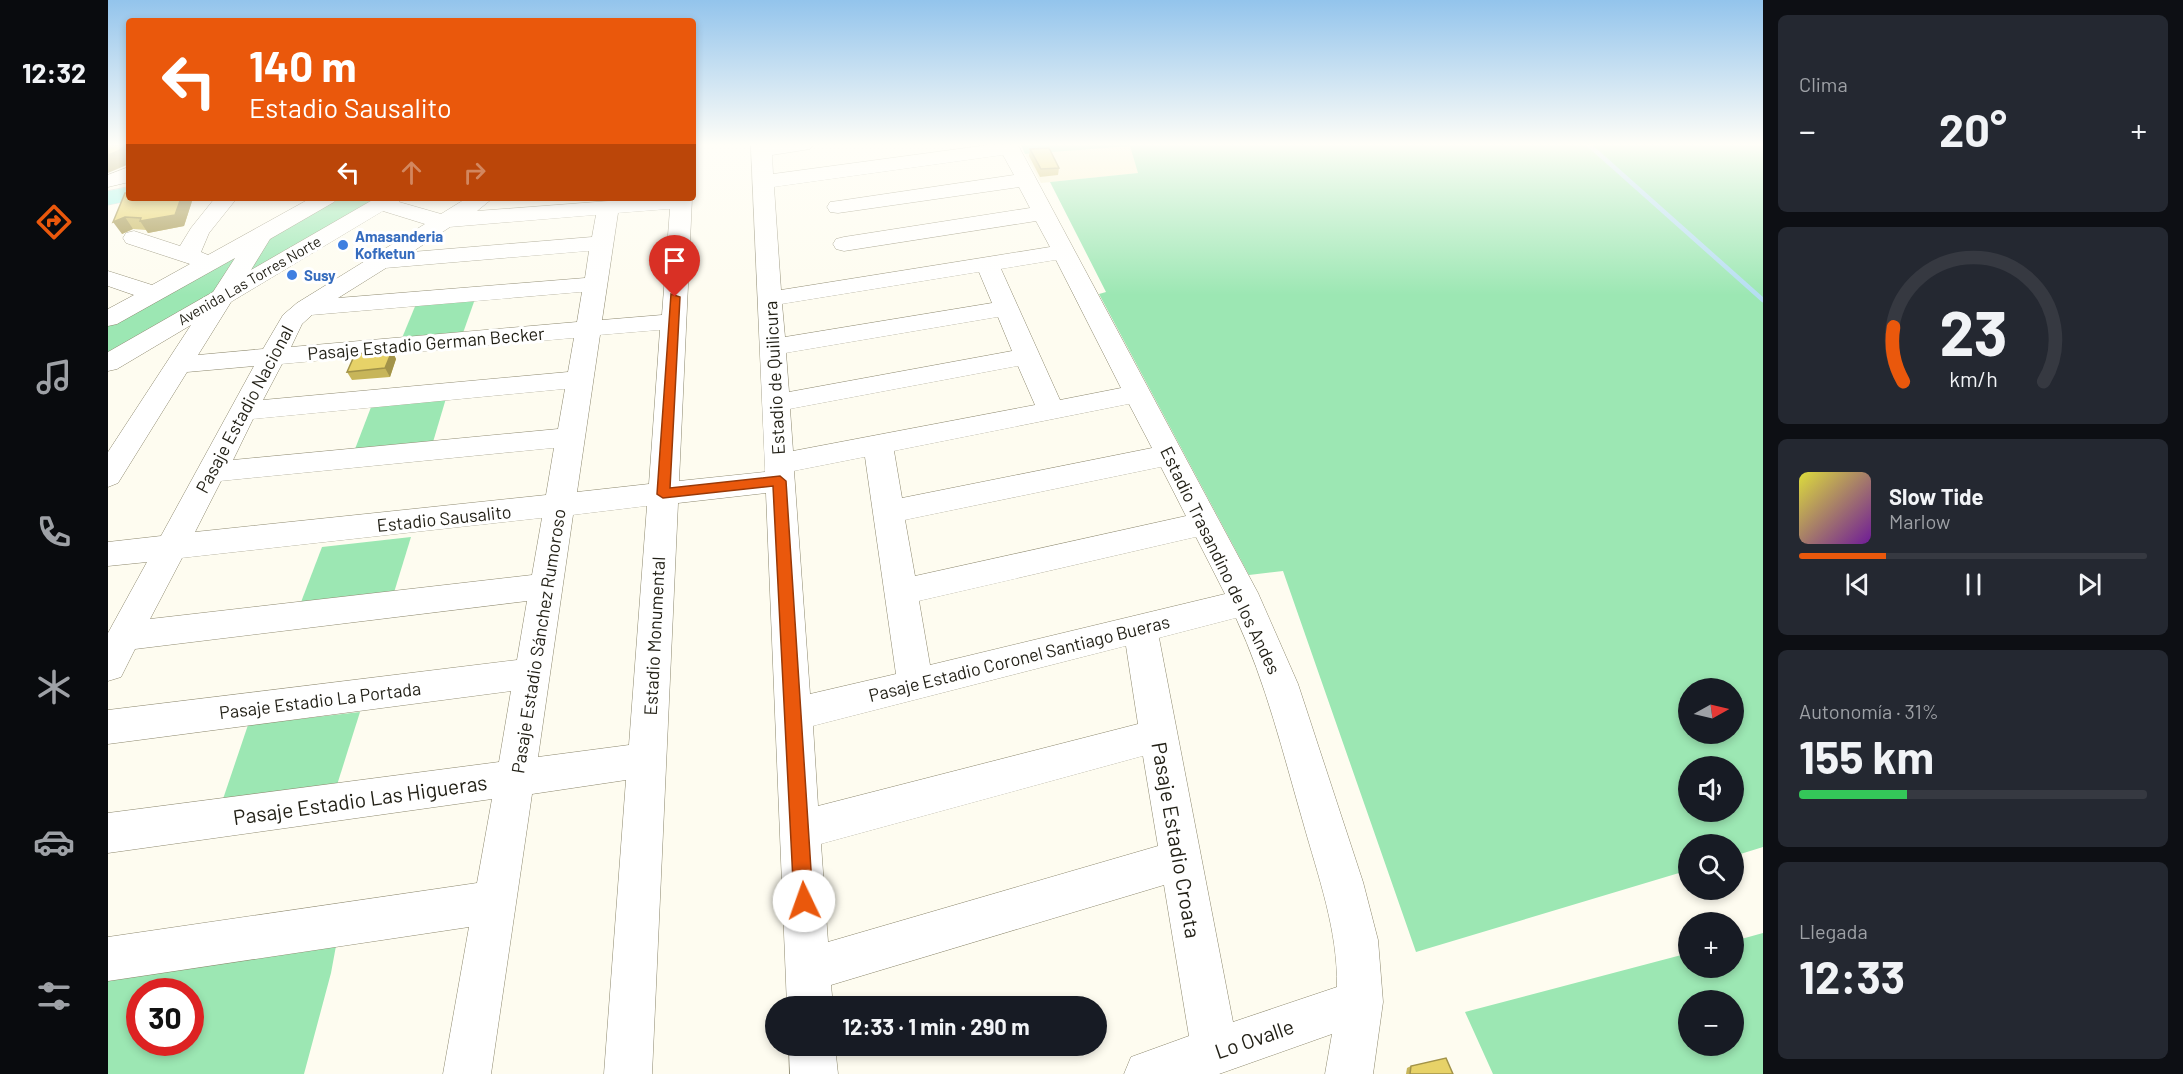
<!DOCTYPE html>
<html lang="es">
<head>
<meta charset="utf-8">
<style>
  :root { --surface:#171b24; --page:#242831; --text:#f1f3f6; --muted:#9ea1a6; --line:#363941; --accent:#ea580c }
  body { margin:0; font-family:Barlow,sans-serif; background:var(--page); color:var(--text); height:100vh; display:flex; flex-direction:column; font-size:22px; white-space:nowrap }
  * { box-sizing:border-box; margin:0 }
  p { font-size:20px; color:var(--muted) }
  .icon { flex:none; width:33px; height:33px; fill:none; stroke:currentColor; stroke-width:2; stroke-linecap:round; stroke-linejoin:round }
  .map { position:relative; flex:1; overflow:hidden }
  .side { display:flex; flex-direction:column; gap:15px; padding:15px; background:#0d0f14; width:420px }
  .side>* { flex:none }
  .banner { position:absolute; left:18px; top:18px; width:570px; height:183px; border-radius:6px; box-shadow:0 3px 9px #0003; background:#ea580c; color:#fff; overflow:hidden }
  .needle { width:39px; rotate:82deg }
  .fabs { position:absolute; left:1570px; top:678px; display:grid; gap:12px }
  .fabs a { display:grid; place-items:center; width:66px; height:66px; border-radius:50%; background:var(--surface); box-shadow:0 3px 9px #0003; font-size:30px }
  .speed { position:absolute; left:18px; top:978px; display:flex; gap:12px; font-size:30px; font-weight:700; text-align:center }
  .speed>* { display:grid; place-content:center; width:78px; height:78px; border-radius:50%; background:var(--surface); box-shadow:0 3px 9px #0003; line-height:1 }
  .speed .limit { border:9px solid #d22; background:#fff; color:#111 }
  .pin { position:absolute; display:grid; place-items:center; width:51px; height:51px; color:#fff; margin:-62px -26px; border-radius:50% 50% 50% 0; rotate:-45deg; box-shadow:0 0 6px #0007 }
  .pin .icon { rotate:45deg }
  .me { position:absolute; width:66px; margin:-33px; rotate:357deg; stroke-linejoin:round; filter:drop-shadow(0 0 4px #0008) }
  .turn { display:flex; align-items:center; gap:21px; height:126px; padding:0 24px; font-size:27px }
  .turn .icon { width:78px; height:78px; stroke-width:2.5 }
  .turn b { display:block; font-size:42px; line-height:51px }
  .lanes { display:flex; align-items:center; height:57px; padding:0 24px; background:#0003; justify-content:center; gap:30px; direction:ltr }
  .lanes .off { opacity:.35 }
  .big { font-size:45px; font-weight:700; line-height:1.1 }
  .side .tile { flex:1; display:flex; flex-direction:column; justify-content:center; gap:9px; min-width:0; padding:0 21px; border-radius:9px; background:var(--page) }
  .side .dial { align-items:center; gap:0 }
  .dial svg { height:156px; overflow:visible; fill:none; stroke:var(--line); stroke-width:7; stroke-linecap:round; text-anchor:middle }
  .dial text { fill:var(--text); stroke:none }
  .song { display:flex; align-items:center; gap:18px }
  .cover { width:72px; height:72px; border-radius:9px; background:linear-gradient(135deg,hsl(60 70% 55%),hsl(280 70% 35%)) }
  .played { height:6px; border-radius:3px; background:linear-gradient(90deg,var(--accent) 25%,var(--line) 25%) }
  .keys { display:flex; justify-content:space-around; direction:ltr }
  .heat { display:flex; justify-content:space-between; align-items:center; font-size:33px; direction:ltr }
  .charge { height:9px; border-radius:4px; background:linear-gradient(90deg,#34c759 31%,var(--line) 0) }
  .trip { position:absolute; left:657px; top:996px; width:342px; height:60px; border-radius:30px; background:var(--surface); box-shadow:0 3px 9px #0003; font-weight:700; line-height:60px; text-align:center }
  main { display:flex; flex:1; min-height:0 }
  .dock { display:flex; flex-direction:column; width:108px; justify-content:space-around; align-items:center; background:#090b0e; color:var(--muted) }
  .dock .icon { width:42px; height:42px }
  .dock .current { color:var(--accent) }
  .dock b { font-size:27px; color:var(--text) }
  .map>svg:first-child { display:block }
</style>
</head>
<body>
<main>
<nav class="dock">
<b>12:32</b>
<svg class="icon current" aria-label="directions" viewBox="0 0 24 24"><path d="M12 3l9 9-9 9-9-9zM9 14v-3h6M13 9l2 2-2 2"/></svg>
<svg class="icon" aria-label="music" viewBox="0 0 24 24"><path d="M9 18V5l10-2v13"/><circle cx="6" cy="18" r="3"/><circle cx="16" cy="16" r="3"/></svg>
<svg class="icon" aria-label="phone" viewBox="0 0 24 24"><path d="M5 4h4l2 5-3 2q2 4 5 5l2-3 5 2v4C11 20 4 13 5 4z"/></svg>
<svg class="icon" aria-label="climate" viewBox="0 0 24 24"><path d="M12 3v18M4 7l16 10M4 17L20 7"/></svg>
<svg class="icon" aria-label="car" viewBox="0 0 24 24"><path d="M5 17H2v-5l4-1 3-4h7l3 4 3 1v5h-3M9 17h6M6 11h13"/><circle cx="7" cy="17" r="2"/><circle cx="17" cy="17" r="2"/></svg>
<svg class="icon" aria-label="filters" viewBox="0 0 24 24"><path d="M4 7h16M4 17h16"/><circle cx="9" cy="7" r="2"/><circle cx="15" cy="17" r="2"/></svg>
</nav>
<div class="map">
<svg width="1655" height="1074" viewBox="0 0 1655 1074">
  <rect width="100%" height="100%" fill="#fefcf0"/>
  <!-- built -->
  <polygon fill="#f8f0cc" points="1022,145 1031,173 933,183 917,154"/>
  <!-- green -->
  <g fill="#9ce7b3" fill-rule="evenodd">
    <path d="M913,145H1655V847L1626,856V844H1581V870L1308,952L1175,571L1141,575L991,294L998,292L942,182L1030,173L1022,146L917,154ZM1581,688H1626V734H1581ZM1581,766H1626V812H1581Z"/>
    <polygon points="231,198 269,198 0,354 0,325"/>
    <polygon points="367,299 355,333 294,338 308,304"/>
    <polygon points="339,395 325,442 247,449 265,402"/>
    <polygon points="303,537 284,599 190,610 214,547"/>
    <polygon points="252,712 229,785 115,799 140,725"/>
    <path d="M1655,933V1074H1385L1357,1012L1581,953V968H1626V941ZM1581,1000H1626V1046H1581Z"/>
    <path d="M230,935L223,973L196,1074H0V969ZM32,992H82V1042H32Z"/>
  </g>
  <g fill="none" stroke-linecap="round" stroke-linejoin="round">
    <!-- stream -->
    <polyline stroke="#b5ddf2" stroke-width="4.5" points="1481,145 1655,300"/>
    <!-- minor casing -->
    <g stroke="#8d886e" stroke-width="1">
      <g id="minor">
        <path d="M643,145H705L702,149L664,155L665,174L880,145H910L1150,593L1190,684L1255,882L1270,940L1275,1002L1265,1074H1217L1224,1034L1111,1074H1016L1023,1057L1081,1036L1056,885L723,985L725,1006H679L658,493L570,503L544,1074H496L518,780L424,794L383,1074H335L361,927L0,981V937L369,883L384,799L0,853V813L391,762L403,691L0,744V710L409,660L419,601L27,649L13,677L0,681V633L39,562L0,566V542L53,536L146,366L79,372L10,483L0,487V452L83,325L9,369L0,371V352L105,292L127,258L9,324L0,326V309L26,295L0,286V271L44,285L82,264L18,243L15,238L18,233L26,231L72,246L83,228L107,198H129L101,233L93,252L100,255L203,198H230L226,202L162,239L143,270L268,198H294L291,202L333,214L359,198H385L369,211L540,198H584L571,481L657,472ZM895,155L906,175L730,201L722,202L719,207L722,212L730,213L911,187L922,208L736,237L728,239L725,244L728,249L736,251L928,221L942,247L673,290L666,187ZM562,209L554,315L494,320L510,213ZM275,211L317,224L189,303L175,315L155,349L90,355L123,302ZM488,215L484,237L304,252L342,227ZM481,251L477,278L230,298L278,268ZM948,260L1013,388L952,400L893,269ZM871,272L884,303L677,337L674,304ZM474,292L469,322L183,347L194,324L204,315ZM890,317L904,351L681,392L678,353ZM552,330L541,484L469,492L492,335ZM466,338L460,372L155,400L174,364ZM910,366L927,405L685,451L682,409ZM457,389L450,429L125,460L145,419ZM1021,404L1044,448L794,498L786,451ZM446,448L438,495L87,532L113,481ZM757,457L788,674L702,694L686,471ZM1053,467L1078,516L807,576L797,520ZM539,506L521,745L430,757L465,515ZM434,518L424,575L42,619L74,558ZM1088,537L1117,594L822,665L811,601ZM1128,618C1158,683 1175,753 1195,822C1210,876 1230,930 1229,987L1125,1022L1051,638ZM1018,646L1030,724L710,806L705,726ZM1035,756L1050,846L720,942L713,844Z"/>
        <polygon points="21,167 21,182 0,187 0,175"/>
        <polygon points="681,1046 727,1046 730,1074 682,1074"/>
      </g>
    </g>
    <!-- major casing -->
    <g stroke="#dbdbda" stroke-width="1">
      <polygon id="major" points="21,187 21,198 29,199 0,205 0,191"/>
    </g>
    <!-- minor -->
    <use href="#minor" fill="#fff" fill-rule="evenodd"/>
    <!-- major -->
    <use href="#major" fill="#a3f5ea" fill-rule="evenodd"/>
  </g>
  <!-- wall -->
  <g fill="#c7b559">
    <polygon points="922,149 951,168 950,175 932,177 921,156"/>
    <polygon points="17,193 21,198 85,198 76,226 40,233 38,230 25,229 14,234"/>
    <polygon points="284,351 288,359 282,377 244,380 239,372"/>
    <polygon points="1303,1066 1345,1074 1298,1074 1299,1068"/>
  </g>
  <!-- shaded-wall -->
  <g fill="#a29349">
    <polygon points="18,145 21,145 21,164 0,173 0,155"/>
    <polygon points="73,198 85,198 76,226 40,233 32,221"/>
    <polygon points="17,217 25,229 14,234 5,222"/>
    <polygon points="284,351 288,359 282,377 277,368"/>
  </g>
  <!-- building -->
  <g fill="#e7d268" stroke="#a29349" stroke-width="1.5">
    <polygon points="0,145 18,145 10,151 0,155"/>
    <polygon points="941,148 951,168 933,169 922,149"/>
    <polygon points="17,193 21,193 21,198 73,198 67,215 32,221 33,218 17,217 5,222"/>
    <polygon points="284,351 277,368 239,372 247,354"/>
    <polygon points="1338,1058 1345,1074 1302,1074 1303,1066"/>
  </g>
  <!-- sky -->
  <linearGradient id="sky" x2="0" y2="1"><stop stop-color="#93c4ec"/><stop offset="0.49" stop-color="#fffef8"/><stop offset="1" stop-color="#fffef8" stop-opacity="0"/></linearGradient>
  <rect width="1655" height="295" fill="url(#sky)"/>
  <!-- route -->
  <polygon fill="#ea580c" stroke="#983908" stroke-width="1.5" points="563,294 572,297 562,488 672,476 678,481 705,901 702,907 696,910 689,907 686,901 665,486 555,498 549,494"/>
  <!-- markers -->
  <g fill="#3f7fe0" stroke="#fff" stroke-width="2">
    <circle cx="235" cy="245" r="6"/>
    <circle cx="184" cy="275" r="6"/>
  </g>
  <g text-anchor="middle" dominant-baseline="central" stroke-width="6" stroke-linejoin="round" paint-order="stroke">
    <!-- far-shop labels -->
    <g font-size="15" font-weight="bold" fill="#366cbe" stroke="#fff" text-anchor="start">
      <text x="247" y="236">Amasanderia<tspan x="247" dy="17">Kofketun</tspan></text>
      <text x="196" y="275">Susy</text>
    </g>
    <!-- far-street labels -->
    <g font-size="15" fill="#211f15" stroke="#fff">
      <text transform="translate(141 280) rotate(-30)">Avenida Las Torres Norte</text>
    </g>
    <!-- street labels -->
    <g font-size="18" fill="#211f15" stroke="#fff">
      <text transform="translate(318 343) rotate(-5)">Pasaje Estadio German Becker</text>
      <text transform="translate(666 378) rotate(-93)">Estadio de Quilicura</text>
      <text transform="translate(136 409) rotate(-62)">Pasaje Estadio Nacional</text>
      <text transform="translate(336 518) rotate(-6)">Estadio Sausalito</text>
      <text transform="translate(1113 560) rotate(64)">Estadio Trasandino de los Andes</text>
      <text transform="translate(546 636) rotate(-87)">Estadio Monumental</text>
      <text transform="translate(430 641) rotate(-81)">Pasaje Estadio Sánchez Rumoroso</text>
      <text transform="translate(911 658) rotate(-14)">Pasaje Estadio Coronel Santiago Bueras</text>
      <text transform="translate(212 700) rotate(-7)">Pasaje Estadio La Portada</text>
    </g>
    <!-- near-street labels -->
    <g font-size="21" fill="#211f15" stroke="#fff">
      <text transform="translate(252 799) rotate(-8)">Pasaje Estadio Las Higueras</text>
      <text transform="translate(1069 840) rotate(80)">Pasaje Estadio Croata</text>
      <text transform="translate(1146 1038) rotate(-19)">Lo Ovalle</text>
    </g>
  </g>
</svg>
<div class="fabs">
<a><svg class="needle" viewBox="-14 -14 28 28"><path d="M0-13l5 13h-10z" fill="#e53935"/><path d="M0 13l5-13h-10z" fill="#9ea1a6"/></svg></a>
<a><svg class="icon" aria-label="sound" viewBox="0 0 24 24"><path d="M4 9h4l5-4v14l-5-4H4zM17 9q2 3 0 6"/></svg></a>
<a><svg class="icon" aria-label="search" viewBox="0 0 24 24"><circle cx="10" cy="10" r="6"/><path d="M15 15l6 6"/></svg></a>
<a>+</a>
<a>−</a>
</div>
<div class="speed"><div class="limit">30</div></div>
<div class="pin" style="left:567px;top:297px;background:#d93025"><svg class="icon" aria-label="arrive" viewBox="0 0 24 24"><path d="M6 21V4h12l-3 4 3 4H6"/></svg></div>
<svg class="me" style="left:696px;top:901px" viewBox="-20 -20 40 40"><circle r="19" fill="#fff"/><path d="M0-13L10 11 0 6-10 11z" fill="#ea580c"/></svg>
<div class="trip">12:33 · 1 min · 290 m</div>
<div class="banner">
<div class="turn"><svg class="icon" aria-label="left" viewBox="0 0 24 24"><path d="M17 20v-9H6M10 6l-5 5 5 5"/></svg><div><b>140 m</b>Estadio Sausalito</div></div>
<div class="lanes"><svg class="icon" aria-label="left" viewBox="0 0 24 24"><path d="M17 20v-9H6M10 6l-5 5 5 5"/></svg><svg class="icon off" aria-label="ahead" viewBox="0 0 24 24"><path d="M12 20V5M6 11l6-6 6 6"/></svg><svg class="icon off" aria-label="right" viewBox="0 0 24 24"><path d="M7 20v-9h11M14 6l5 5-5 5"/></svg></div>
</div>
</div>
<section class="side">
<div class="tile"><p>Clima</p>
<div class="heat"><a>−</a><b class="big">20°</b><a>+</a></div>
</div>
<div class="tile dial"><svg viewBox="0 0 100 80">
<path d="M14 69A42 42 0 1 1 86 69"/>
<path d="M14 69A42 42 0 0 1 9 41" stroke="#ea580c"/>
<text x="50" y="56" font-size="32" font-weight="700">23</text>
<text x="50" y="72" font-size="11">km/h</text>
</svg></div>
<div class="tile">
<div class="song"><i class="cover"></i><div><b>Slow Tide</b><p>Marlow</p></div></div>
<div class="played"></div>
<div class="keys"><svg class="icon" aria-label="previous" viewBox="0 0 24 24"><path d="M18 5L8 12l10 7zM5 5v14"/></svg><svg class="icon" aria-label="pause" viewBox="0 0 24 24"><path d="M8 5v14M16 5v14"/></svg><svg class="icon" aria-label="next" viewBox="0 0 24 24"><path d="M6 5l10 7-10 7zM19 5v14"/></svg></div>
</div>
<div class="tile"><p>Autonomía · 31%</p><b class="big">155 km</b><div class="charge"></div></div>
<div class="tile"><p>Llegada</p><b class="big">12:33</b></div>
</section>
</main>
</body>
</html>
